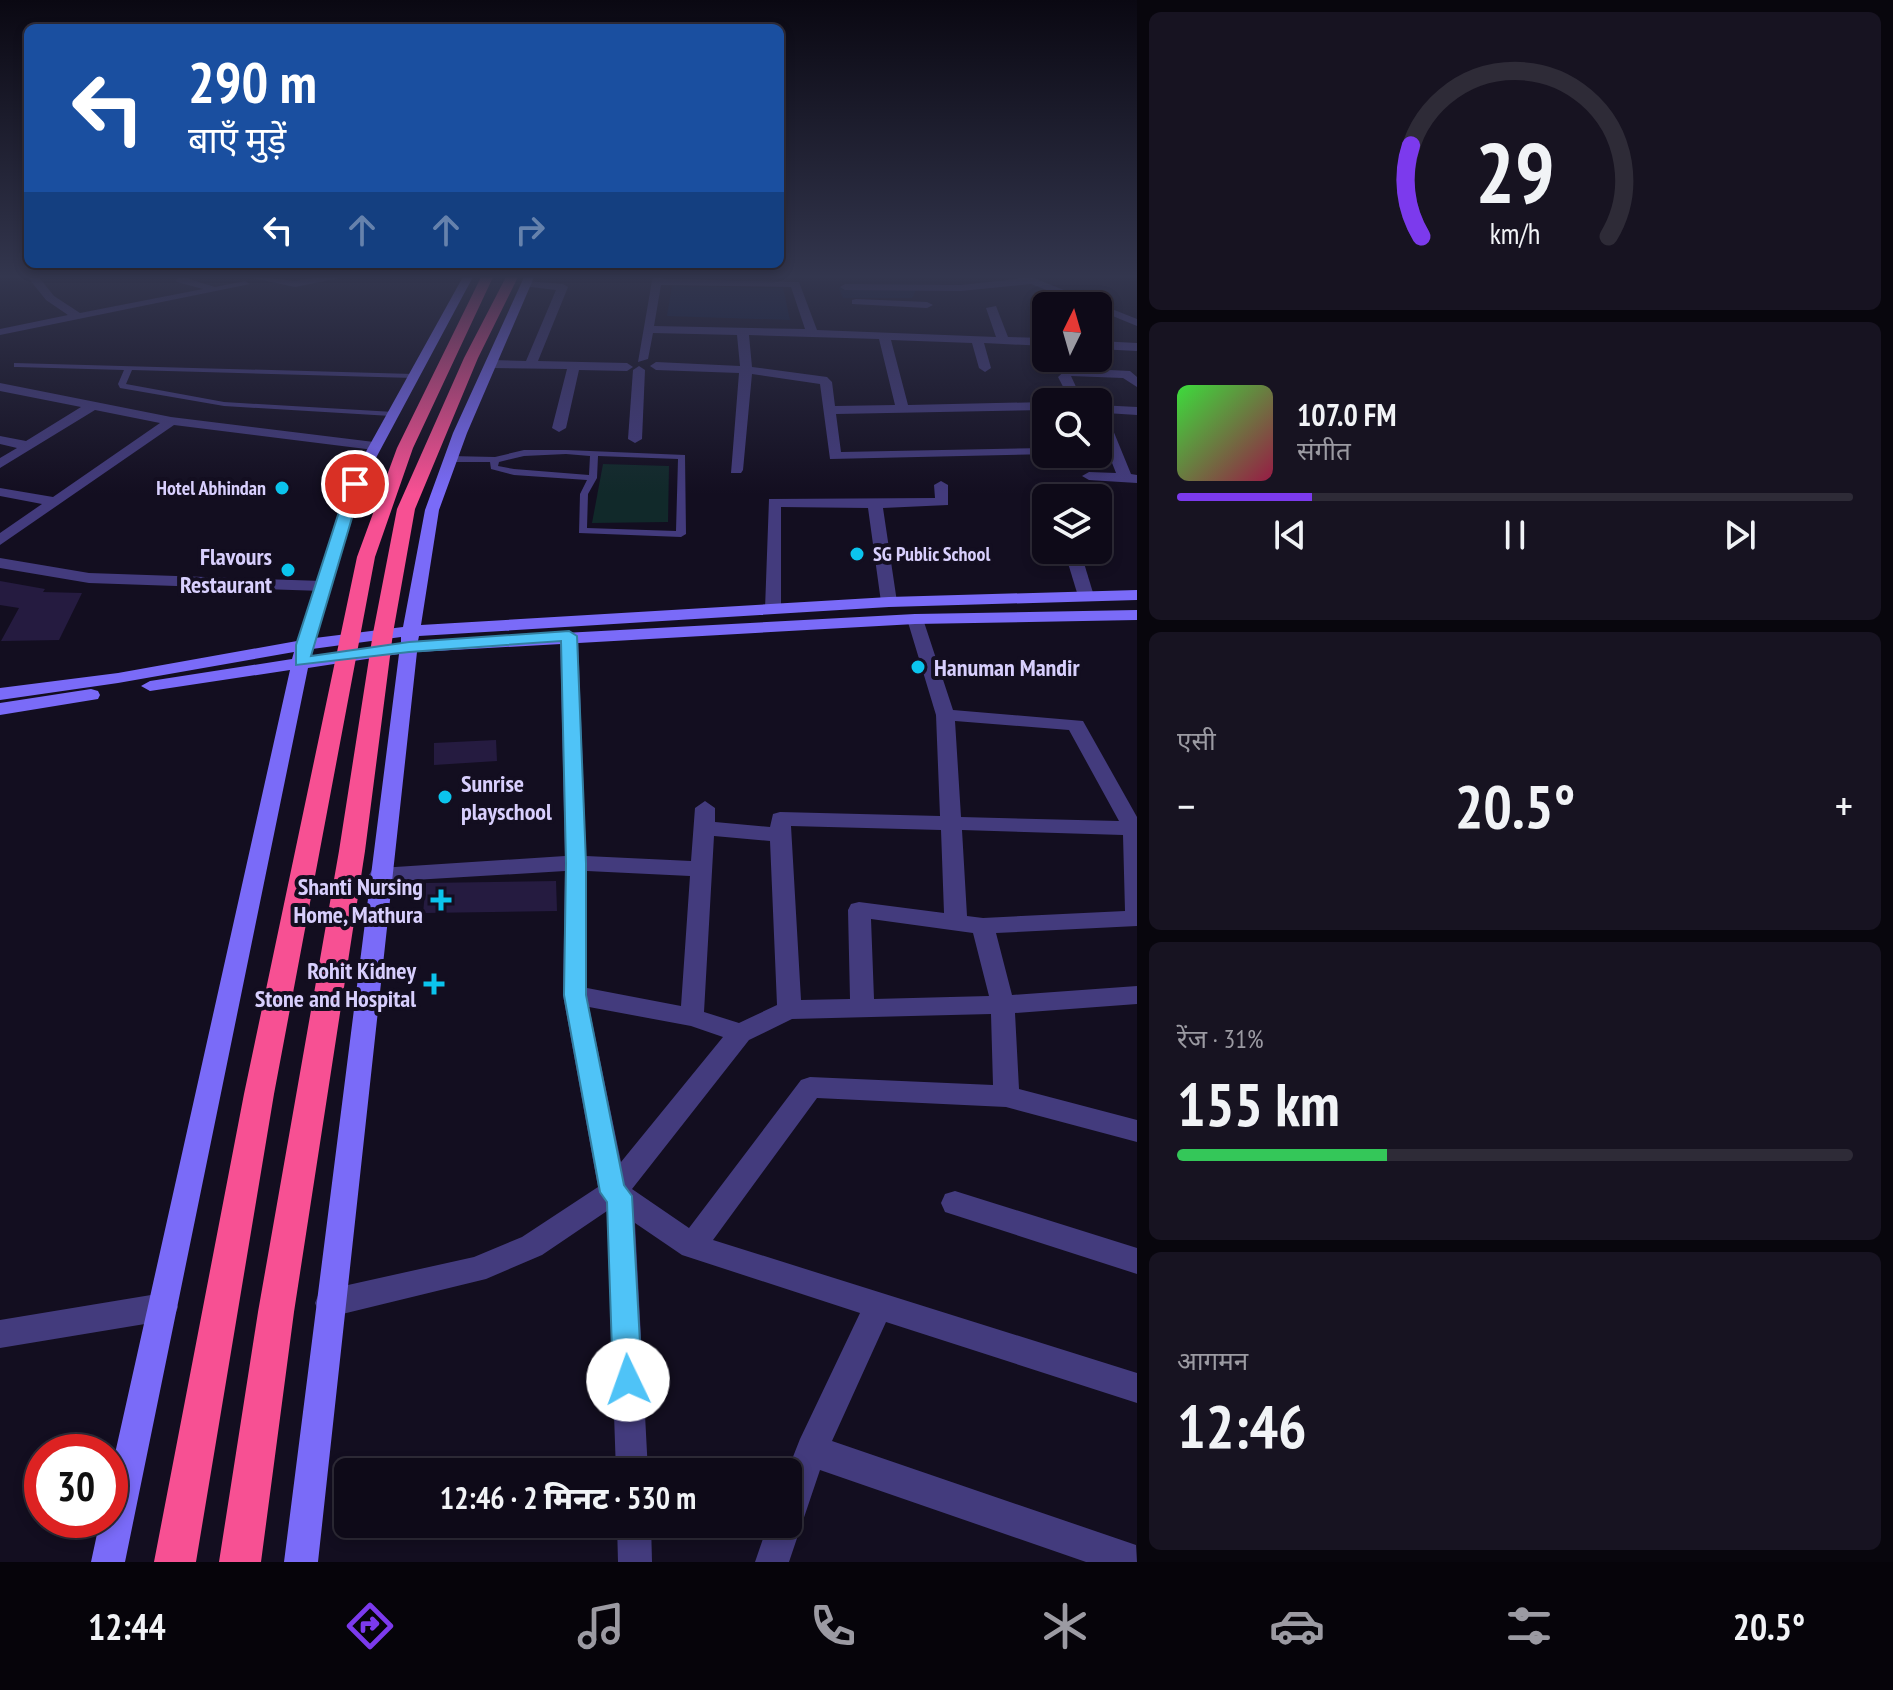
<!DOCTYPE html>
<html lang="hi">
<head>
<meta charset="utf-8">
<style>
  :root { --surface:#0e0a18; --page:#171321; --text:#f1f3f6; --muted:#9b9aa2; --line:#2e2b37; --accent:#7c3aed }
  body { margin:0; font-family:"PT Sans Narrow","Noto Sans Devanagari",sans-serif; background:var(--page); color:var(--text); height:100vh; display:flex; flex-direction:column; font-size:30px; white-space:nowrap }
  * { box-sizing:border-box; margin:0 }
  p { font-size:26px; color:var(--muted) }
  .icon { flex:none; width:44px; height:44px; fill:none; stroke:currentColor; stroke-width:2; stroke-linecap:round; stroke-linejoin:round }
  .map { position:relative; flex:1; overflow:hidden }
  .drawer { display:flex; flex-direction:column; gap:12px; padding:12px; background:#08060d; width:756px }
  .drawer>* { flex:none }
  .hud { position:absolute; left:24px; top:24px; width:760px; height:244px; border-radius:12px; box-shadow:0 4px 12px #0003,0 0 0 2px var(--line); background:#1a4fa0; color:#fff; overflow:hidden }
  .needle { width:52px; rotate:5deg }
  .controls { position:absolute; left:1032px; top:292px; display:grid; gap:16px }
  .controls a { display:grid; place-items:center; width:80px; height:80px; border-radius:12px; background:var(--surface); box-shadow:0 4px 12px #0003,0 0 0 2px var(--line); font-size:40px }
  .speed { position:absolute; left:24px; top:1434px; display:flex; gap:16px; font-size:40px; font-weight:700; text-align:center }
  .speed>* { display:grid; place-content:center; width:104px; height:104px; border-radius:50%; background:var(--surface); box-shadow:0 4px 12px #0003,0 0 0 2px var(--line); line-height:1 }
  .speed .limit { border:12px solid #d22; background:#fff; color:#111 }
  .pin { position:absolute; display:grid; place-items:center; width:68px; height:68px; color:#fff; margin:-34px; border:4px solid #fff; border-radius:50%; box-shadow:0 2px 8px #0007 }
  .me { position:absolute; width:88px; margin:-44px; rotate:357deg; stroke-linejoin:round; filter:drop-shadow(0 0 6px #0008) }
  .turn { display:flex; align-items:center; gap:28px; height:168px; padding:0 32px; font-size:36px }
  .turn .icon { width:104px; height:104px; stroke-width:2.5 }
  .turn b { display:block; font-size:56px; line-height:68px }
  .lanes { display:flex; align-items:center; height:76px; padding:0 32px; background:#0003; justify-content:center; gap:40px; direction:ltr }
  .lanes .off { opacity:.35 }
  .big { font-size:60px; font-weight:800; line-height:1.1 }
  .drawer .widget { flex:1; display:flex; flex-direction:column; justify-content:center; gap:12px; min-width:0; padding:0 28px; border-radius:12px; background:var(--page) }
  .drawer .dial { align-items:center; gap:0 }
  .dial svg { height:208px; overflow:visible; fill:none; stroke:var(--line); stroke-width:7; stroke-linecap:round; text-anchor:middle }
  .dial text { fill:var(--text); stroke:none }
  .song { display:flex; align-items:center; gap:24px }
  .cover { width:96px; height:96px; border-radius:12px; background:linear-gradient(135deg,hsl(120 70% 55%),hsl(340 70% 35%)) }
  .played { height:8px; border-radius:4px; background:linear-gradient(90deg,var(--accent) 20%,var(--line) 20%) }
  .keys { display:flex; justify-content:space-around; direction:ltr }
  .heat { display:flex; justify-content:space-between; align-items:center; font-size:44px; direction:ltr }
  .charge { height:12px; border-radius:6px; background:linear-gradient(90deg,#34c759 31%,var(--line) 0) }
  .trip { position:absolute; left:334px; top:1458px; width:468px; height:80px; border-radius:12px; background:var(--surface); box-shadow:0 4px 12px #0003,0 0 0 2px var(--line); font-weight:800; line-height:80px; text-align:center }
  .dock { display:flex; height:128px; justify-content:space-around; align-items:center; background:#06040a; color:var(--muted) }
  .dock .icon { width:56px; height:56px }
  .dock .selected { color:var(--accent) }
  .dock b { font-size:36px; color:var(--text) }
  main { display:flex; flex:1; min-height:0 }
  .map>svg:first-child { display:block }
</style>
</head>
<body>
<main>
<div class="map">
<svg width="1137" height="1562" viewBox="0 0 1137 1562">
  <rect width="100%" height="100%" fill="#130e20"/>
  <!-- green -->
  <polygon fill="#11292a" points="603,464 669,466 668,522 592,523"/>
  <!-- water -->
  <g fill="#0b193c">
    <polygon points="672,286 783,288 790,320 667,316"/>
    <polygon points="839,288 916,290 912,298 843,298"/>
  </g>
  <!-- building -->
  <g fill="#251b40">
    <polygon points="0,581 45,589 43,592 82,593 59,640 1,641 19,608 0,605"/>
    <polygon points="496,740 497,761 434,765 434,743"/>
    <polygon points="556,881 557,911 423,913 426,883"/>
  </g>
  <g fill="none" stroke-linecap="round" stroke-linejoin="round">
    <!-- lane -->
    <g fill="#433b7d" fill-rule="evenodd">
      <polygon points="14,363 413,374 417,376 413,378 132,370 126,384 224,402 394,412 394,416 391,416 224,406 120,388 118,384 124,370 17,367 14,367"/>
      <path d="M524,450H566L685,455L686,534L681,537L579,533L580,494L587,480L514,475L491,469L490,462H450L446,459L450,456L495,457ZM566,454L590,456L589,475L514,469L498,466L499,462L524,456ZM598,456L678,459L676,531L587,528L588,494L597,478Z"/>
    </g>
    <!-- street -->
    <g fill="#433b7d" fill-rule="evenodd">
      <polygon points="26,275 37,275 54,296 80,313 203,289 177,282 176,280 181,275 193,275 189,279 215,287 245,281 250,284 0,335 0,329 68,315 46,300"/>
      <polygon points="239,275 295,281 331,275 355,275 295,287"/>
      <path d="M653,275H663V279L799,282L817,330L996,337L986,308L996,306L1008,337L1046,338V346L984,343L991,368L985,372L979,368L972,343L891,340L908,405L1046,402V410L836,414L841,452L1045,448L1046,454H1051L830,459L820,384L752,374L743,470L741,473H731L739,373L656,370L650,366L656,362L740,366L737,335L653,333L648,359L638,362ZM661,285L791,287L805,329L654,326ZM749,335L879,339L895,405L835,406L832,382L827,377L752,367Z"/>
      <polygon points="1014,275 1026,275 1137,319 1137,326 1098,310 1098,306 1088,306 1031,284 961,291 845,290 840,287 845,284 961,285 1018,279"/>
      <polygon points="527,281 563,284 568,287 538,361 627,363 633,367 627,371 579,370 566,428 559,432 552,428 567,369 491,368 485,364 491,360 526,361 556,290 523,286 523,282"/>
      <polygon points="856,299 927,302 933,305 927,308 852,304 852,300"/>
      <polygon points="1098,341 1137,343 1137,351 1098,349"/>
      <polygon points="639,366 645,370 642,439 635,443 628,439 633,370"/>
      <polygon points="1068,368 1130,371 1137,377 1137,387 1123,378 1071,376 1083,402 1071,402 1058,377"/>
      <polygon points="0,383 171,417 374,442 381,446 374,450 174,425 0,545 0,533 42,504 0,496 0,488 53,497 160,423 95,410 0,468 0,458 17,448 0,444 0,436 26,441 81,407 0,391"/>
      <polygon points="1098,405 1137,407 1137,415 1106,413 1131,474 1137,475 1137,483 1089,480 1082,476 1089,472 1116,473 1098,427"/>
      <polygon points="941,481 948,485 948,505 883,508 897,602 889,607 881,602 868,508 781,507 781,609 773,614 767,613 765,609 769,499 935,498 934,485"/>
      <polygon points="1052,483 1057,484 1063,498 1049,498 1045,487"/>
      <polygon points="1064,550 1080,550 1094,596 1092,600 1086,601 1078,596"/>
      <polygon points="0,558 89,573 323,581 331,586 323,591 89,583 0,568"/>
      <path d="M915,614L923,619L953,710L1083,721L1137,817V926L996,933L1012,995L1137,986V1004L1015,1013L1019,1089L1137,1120V1142L1006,1107L817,1098L713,1240L1137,1373V1403L886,1322L832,1441L1136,1545L1137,1562H1086L820,1470L789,1562H755L768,1524H788L787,1472L800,1439L860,1313L682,1255L635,1223L648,1472H616L607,1211L542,1255L486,1279L330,1317L319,1313L315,1303L319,1293L330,1289L474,1257L522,1237L598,1187L563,995L565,871L380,882L372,880L369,875L372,870L380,868L565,856L560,636L563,632L569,631L578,636L586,856L691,861L695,808L705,801L715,808V822L770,827L773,814L780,812L940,816L936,715L907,619ZM955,721L1069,730L1119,821L961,817ZM791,826L941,830L944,913L859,902L851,904L848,910L850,999L801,1000ZM962,830L1123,835L1125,911L983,918L967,916ZM714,836L770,841L777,1005L739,1023L704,1012ZM587,871L690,876L681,1006L587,988ZM871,919L973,933L989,996L874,999ZM589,1007L691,1026L723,1037L621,1162ZM991,1014L993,1085L810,1077L801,1080L689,1228L632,1189L749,1040L792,1019Z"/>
      <polygon points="955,1191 1137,1248 1137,1274 945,1212 941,1203 945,1194"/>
      <polygon points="163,1293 174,1297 178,1307 174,1317 163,1321 0,1348 0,1320"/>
      <polygon points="617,1524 651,1524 652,1562 618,1562"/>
    </g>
    <!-- secondary -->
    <g fill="#7a6bf8" fill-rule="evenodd">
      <path d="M464,275H474L362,484L315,638L403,627L425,510L453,433L525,275H535L467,433L439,510L421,625L889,597L1137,590V600L889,607L419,636L418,641L915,614L1137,610V620L915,624L417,652L318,1562H284L399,654L308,668L125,1562H91L100,1520H110V1476L290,670L150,691L141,686L150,681L292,659L294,652L118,683L0,700V688L118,673L297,641L348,484ZM401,637V643L310,657L312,649Z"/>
      <polygon points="91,689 98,691 100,695 98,699 0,715 0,703"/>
    </g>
    <!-- highway -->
    <g fill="#f75093" fill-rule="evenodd">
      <polygon points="482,275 494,275 413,448 375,557 274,1094 196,1562 154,1562 244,1094 357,557 397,448"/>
      <polygon points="507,275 519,275 478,358 415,509 393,633 365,851 294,1312 261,1562 219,1562 258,1312 339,851 373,633 397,509 464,358"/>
    </g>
  </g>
  <!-- sky -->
  <linearGradient id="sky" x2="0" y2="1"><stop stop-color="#0a0812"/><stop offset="0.56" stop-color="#33364e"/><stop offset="1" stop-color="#33364e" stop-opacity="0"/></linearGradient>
  <rect width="1137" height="494" fill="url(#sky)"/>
  <!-- route -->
  <polygon fill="#4fc3f7" stroke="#337fa1" stroke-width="2" points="355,480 362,484 311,656 409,642 569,631 577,636 586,863 586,995 624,1185 632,1196 642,1380 638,1390 628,1394 618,1390 613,1380 607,1202 600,1192 564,995 566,863 561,641 409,652 296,665 296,645 348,484"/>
  <!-- markers -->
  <g fill="#0bc4ed" stroke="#130e20" stroke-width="3">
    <circle cx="282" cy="488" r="8"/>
    <circle cx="857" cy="554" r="8"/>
    <circle cx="288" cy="570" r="8"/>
    <circle cx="918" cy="667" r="8"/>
    <circle cx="445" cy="797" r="8"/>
    <path d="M437 888h8v8h8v8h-8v8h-8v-8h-8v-8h8z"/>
    <path d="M430 972h8v8h8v8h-8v8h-8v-8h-8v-8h8z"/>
  </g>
  <g text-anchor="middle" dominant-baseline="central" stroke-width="8" stroke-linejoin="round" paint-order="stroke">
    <!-- far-poi labels -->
    <g font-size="20" font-weight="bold" fill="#d8cffd" stroke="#130e20" text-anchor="end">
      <text x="266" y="488">Hotel Abhindan</text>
      <text x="873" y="554" text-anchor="start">SG Public School</text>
    </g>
    <!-- poi labels -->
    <g font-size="24" font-weight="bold" fill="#d8cffd" stroke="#130e20" text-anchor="end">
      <text x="272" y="556">Flavours<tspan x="272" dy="28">Restaurant</tspan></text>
      <text x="934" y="667" text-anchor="start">Hanuman Mandir</text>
      <text x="461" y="783" text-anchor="start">Sunrise<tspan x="461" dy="28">playschool</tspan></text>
      <text x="423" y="886">Shanti Nursing<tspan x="423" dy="28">Home, Mathura</tspan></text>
      <text x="416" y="970">Rohit Kidney<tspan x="416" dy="28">Stone and Hospital</tspan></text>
    </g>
  </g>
</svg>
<div class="controls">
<a><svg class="needle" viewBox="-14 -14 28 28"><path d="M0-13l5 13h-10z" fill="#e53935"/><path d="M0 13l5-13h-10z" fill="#9b9aa2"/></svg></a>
<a><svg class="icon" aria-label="search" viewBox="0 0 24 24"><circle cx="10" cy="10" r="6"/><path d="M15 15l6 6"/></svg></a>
<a><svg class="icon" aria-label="layers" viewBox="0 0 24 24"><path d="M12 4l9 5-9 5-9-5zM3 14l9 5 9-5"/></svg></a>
</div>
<div class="speed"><div class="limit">30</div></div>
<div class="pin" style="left:355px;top:484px;background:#d93025"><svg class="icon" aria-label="arrive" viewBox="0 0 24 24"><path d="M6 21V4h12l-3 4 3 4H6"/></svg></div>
<svg class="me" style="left:628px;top:1380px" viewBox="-20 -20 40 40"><circle r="19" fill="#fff"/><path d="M0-13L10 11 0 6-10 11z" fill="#4fc3f7"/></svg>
<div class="trip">12:46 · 2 मिनट · 530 m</div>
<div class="hud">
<div class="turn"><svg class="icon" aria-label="left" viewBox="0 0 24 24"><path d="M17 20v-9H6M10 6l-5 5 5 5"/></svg><div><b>290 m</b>बाएँ मुड़ें</div></div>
<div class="lanes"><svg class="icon" aria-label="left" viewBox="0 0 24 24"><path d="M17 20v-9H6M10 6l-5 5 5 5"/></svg><svg class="icon off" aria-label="ahead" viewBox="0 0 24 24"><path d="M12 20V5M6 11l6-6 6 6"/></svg><svg class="icon off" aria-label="ahead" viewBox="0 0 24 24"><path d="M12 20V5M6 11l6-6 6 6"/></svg><svg class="icon off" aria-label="right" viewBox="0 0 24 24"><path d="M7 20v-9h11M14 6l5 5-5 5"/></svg></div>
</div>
</div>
<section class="drawer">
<div class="widget dial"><svg viewBox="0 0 100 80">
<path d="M14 69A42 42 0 1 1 86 69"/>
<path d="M14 69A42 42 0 0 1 10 34" stroke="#7c3aed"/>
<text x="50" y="56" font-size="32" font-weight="700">29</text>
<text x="50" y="72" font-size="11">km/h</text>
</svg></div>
<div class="widget">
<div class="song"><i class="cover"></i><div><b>107.0 FM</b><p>संगीत</p></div></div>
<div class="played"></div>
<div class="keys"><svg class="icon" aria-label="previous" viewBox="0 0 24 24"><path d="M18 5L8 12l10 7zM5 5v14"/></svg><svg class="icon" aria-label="pause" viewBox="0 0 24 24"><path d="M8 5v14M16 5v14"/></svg><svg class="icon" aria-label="next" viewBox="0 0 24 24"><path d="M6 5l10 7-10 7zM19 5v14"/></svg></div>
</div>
<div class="widget"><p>एसी</p>
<div class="heat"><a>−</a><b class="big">20.5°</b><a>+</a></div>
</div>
<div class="widget"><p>रेंज · 31%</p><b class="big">155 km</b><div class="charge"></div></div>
<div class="widget"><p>आगमन</p><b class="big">12:46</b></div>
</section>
</main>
<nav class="dock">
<b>12:44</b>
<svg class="icon selected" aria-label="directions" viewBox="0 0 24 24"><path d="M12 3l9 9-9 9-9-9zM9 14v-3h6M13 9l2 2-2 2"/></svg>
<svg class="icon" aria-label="music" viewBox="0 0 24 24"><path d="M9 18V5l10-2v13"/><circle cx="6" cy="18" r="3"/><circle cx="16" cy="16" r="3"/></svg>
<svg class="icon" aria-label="phone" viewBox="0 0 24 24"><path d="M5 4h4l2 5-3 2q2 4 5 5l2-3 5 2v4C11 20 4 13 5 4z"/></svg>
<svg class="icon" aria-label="climate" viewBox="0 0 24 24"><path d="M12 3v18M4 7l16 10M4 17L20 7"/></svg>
<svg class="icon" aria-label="car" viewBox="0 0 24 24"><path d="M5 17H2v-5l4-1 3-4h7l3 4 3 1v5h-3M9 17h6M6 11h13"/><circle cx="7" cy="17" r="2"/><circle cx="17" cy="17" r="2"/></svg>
<svg class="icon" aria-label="filters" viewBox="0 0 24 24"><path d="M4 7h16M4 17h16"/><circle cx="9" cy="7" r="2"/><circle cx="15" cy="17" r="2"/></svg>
<b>20.5°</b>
</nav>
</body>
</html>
